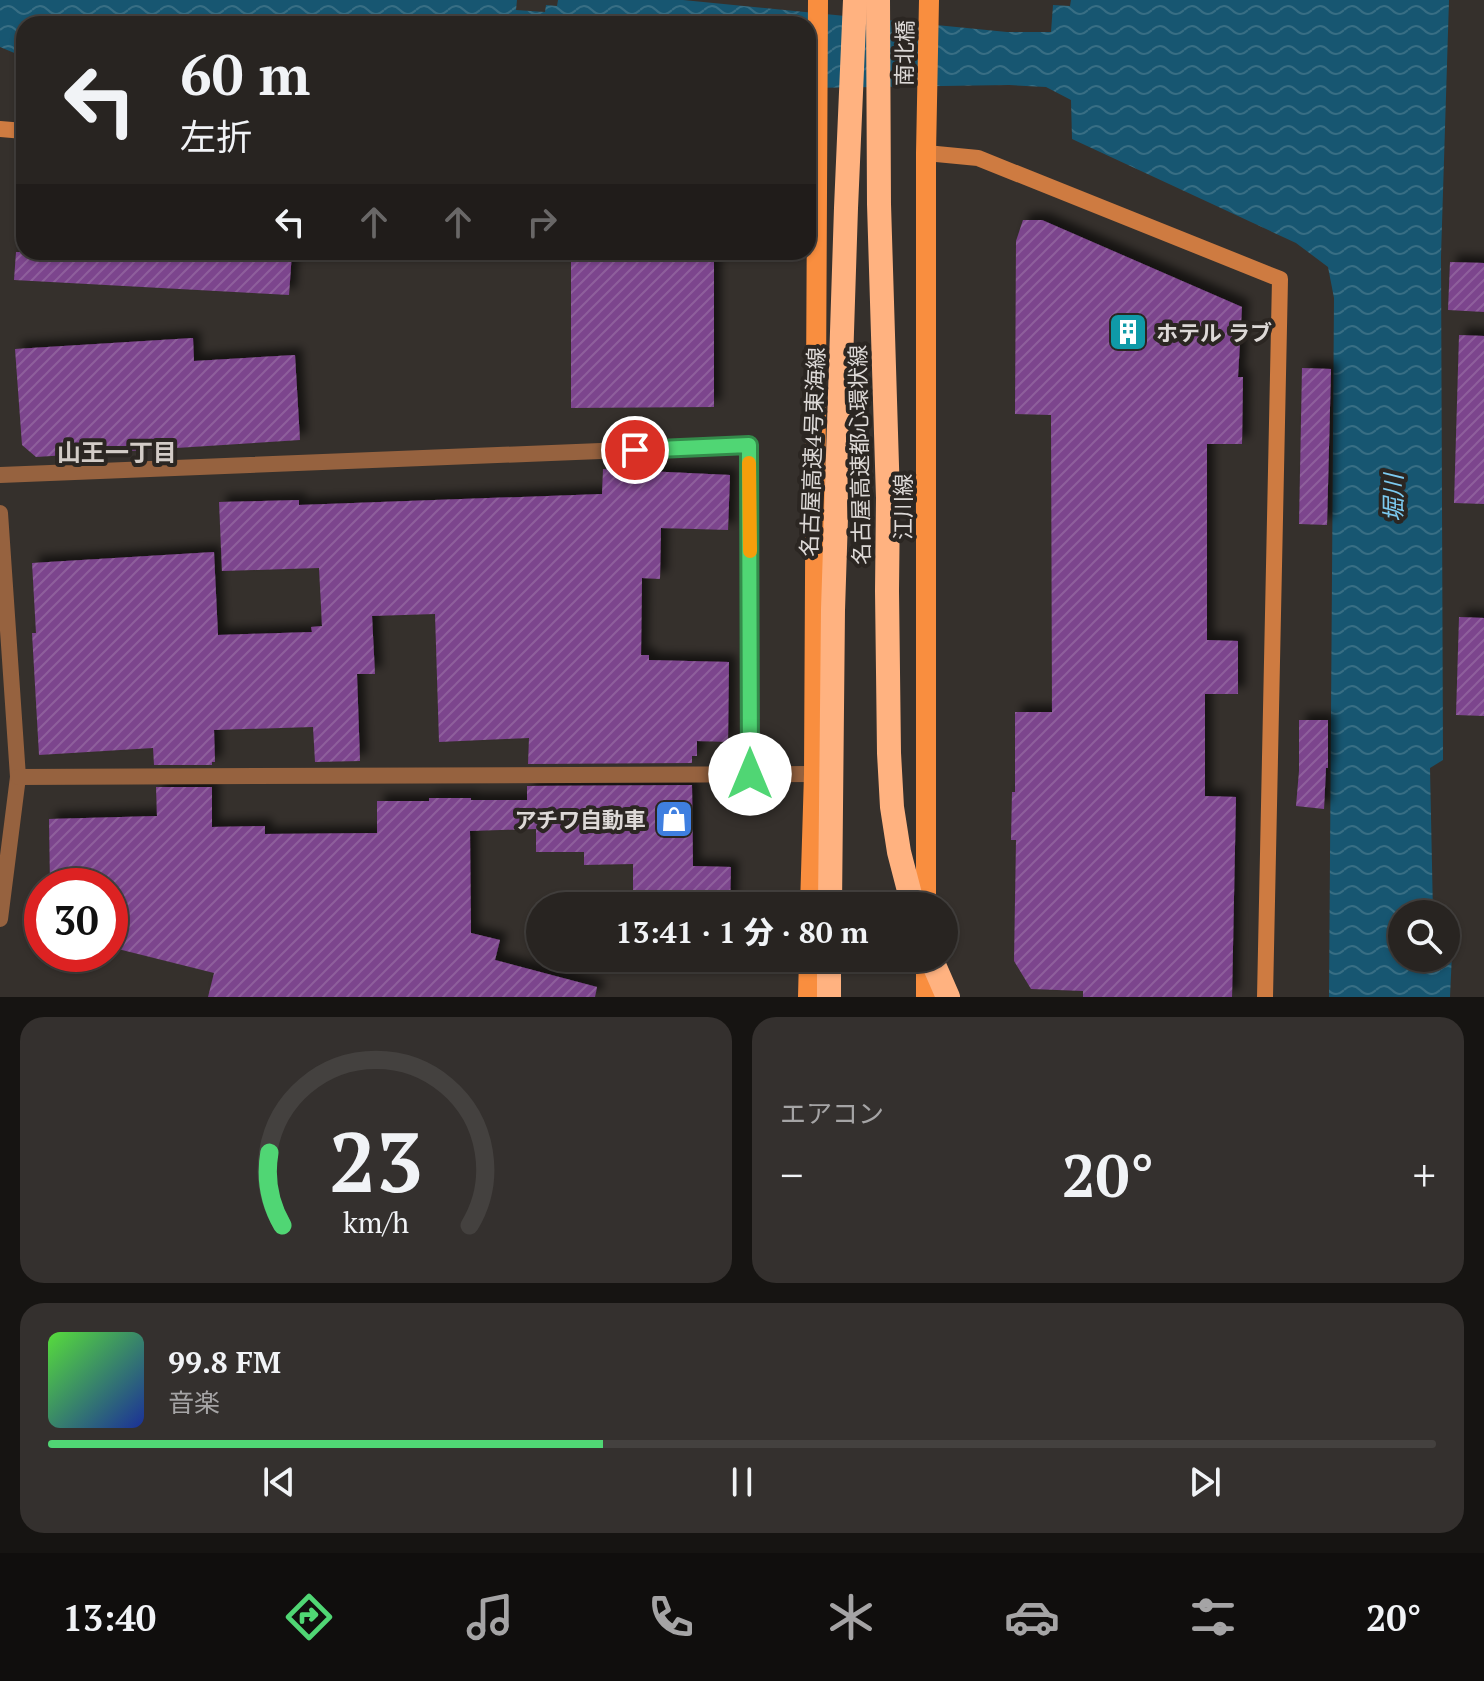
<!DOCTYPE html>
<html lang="ja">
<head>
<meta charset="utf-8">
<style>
  :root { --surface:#282421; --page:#34302e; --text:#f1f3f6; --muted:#a5a4a5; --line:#44413f; --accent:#50d674 }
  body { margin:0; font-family:"PT Serif","Noto Sans JP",serif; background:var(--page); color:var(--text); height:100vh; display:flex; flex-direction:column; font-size:30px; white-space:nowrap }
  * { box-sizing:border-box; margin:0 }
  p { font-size:26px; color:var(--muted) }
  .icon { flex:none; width:44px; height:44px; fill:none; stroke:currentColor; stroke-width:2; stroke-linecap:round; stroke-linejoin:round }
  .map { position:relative; height:997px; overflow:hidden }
  .panel { display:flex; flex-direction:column; gap:20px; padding:20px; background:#161412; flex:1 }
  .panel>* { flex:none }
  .top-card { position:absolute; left:16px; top:16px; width:800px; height:244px; border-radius:24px; box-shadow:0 2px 6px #0004,0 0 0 2px var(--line); background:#282421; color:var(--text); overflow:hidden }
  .buttons { position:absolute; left:1388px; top:900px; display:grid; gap:16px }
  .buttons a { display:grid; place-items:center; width:72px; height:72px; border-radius:50%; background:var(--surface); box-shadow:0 2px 6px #0004,0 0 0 2px var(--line); font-size:40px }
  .speed { position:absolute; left:24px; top:868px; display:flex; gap:16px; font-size:40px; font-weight:700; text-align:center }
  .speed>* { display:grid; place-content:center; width:104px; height:104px; border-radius:50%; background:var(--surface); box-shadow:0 2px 6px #0004,0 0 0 2px var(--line); line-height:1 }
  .speed .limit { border:12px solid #d22; background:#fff; color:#111 }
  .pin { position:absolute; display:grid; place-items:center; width:68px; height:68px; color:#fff; margin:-34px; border:4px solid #fff; border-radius:50%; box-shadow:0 2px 8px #0007 }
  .me { position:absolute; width:88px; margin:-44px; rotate:0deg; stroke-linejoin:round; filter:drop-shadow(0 0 6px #0008) }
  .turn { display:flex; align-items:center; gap:28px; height:168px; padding:0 32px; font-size:36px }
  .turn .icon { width:104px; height:104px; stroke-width:2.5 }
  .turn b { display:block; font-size:56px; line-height:68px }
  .lanes { display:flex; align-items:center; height:76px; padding:0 32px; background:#0003; justify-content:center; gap:40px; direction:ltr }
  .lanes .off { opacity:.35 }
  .big { font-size:60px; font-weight:800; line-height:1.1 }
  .panel .widget { flex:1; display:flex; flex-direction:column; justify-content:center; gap:12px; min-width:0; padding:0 28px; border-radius:24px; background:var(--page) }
  .panel .dial { align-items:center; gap:0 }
  .dial svg { height:208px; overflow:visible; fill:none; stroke:var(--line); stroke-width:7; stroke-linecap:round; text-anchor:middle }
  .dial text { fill:var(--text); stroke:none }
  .song { display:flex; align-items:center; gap:24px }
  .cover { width:96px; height:96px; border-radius:12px; background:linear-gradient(135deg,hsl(110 70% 55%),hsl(230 70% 35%)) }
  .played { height:8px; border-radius:4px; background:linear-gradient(90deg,var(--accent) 40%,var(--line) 40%) }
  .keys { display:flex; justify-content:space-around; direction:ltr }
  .heat { display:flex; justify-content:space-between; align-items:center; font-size:44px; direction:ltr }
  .panel .tiles { flex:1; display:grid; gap:20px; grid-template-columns:1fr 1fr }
  .widget:last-child { grid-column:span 2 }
  .trip { position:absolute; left:526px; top:892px; width:432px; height:80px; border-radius:40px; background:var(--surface); box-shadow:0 2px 6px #0004,0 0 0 2px var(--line); font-weight:800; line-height:80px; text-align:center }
  .tab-bar { display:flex; height:128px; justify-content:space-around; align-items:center; background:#100e0d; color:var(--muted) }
  .tab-bar .icon { width:56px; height:56px }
  .tab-bar .on { color:var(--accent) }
  .tab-bar b { font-size:36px; color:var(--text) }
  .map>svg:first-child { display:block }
</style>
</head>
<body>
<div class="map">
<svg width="1484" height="997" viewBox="0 0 1484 997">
  <defs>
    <pattern id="water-waves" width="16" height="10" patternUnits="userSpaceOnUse" patternTransform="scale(2)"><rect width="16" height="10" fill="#175671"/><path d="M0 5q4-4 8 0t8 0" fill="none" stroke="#386e84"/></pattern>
    <pattern id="building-hatch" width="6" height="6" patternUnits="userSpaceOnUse" patternTransform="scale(2)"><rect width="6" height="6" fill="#7c448d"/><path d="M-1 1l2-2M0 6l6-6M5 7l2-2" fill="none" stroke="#8e5e9c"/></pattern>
    <filter id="shadow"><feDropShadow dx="7" dy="-7" stdDeviation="4" flood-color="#0009"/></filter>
  </defs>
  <rect width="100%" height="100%" fill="#35302c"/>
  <!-- water -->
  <polygon fill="url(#water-waves)" points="0,0 517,0 516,10 545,12 546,5 557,6 558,0 683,0 1007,32 1051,32 1053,5 1070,6 1071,0 1449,0 1441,256 1443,760 1430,768 1433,914 1402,914 1402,958 1446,958 1446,930 1453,931 1450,997 1329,997 1334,298 1328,267 1296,243 1072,139 1071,100 1046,87 1009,85 808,88 808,24 24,24 24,57 0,47"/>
  <!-- building -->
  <g fill="url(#building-hatch)" filter="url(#shadow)">
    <polygon points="1023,220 1042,220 1242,307 1238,377 1243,377 1242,444 1207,444 1207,640 1238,641 1238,694 1205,694 1205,796 1236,797 1232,997 1083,997 1083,991 1031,989 1014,961 1016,840 1011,840 1012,792 1015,792 1015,712 1052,712 1051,415 1015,414 1016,241"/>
    <polygon points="16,252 292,252 289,295 14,280"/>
    <polygon points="571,252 714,252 714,407 571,408"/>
    <polygon points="1450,262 1484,263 1484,312 1448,310"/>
    <polygon points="1459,335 1484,336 1484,504 1454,503"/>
    <polygon points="193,338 194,361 295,355 300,440 36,457 22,445 15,349"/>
    <polygon points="1302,368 1331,369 1327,525 1299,524"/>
    <polygon points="603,469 730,475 728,530 661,528 660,579 642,578 641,655 649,655 649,660 729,662 728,742 697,741 697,756 692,756 692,763 528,764 529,738 439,742 435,614 372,616 375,674 357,674 360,761 315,762 313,727 214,730 215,762 212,762 212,765 154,765 153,748 39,755 32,633 36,633 32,563 214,552 218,635 312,632 311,627 322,626 319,568 222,571 219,502 299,500 299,505 602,494"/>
    <polygon points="1459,617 1484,618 1484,716 1456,715"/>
    <polygon points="1299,720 1328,720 1328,768 1326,768 1324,809 1296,806 1299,771"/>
    <polygon points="692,785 693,866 731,867 730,906 633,906 633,864 584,865 584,852 536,852 536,829 470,831 471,933 500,940 495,960 597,987 595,997 208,997 214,973 110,947 110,886 50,886 49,819 157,816 156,787 212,787 212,827 265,826 265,834 377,833 377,801 429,801 429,798 471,798 471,800 527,800 527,786"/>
  </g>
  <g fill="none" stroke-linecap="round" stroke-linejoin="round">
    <!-- street -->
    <g stroke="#96623f" stroke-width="16">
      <polyline points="0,475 749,445 750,774"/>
      <polyline points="0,513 18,777 0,919"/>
      <polyline points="18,777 814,774"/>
    </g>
    <!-- secondary -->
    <g stroke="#ce7b41" stroke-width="16">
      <polyline points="0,129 24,131"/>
      <polyline points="926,153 978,158 1280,279 1265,997"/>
    </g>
    <!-- primary -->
    <g stroke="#f98e3f" stroke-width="20">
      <polyline points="810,906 814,774 818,0"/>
      <polyline points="926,906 926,153 929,0"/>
      <polyline points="808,997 809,958"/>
      <polyline points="926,997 926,958"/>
    </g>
    <!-- highway -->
    <g stroke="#ffb280" stroke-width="24">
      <polyline points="878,0 879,204 888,498 887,591 889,753 892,807 899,852 913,906"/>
      <polyline points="830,906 833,610 846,208 855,0"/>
      <polyline points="931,958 948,997"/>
      <polyline points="829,997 829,958"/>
    </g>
  </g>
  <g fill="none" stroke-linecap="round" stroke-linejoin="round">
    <!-- route casing -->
    <g stroke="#348b4b" stroke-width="20">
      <polyline id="route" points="635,450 749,445 750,774"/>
    </g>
    <!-- route -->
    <use href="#route" stroke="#50d674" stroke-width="14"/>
    <!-- slow -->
    <polyline stroke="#f59e0b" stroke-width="14" points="749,463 750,551"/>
  </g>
  <!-- icons -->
  <defs>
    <g id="building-square" transform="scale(2)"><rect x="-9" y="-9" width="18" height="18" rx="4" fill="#0f9aa8" stroke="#2b2622"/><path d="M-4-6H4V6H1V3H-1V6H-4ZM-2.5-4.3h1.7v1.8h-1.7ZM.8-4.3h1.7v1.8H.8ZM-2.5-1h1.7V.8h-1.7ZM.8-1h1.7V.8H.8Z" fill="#fff"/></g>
    <g id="shop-square" transform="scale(2)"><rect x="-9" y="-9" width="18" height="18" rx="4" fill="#3f7fe0" stroke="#2b2622"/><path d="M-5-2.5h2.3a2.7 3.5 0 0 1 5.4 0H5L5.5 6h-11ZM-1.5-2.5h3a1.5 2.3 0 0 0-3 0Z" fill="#fff"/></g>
  </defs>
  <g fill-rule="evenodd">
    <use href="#building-square" x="1128" y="332"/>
    <use href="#shop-square" x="674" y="819"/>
  </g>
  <g text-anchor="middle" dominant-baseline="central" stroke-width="8" stroke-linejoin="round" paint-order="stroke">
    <!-- street labels -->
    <g font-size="22" fill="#ddd9d7" stroke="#2b2622">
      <text transform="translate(904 53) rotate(-89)">南北橋</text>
      <text transform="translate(812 452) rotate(-88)">名古屋高速4号東海線</text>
      <text transform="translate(859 455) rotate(-91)">名古屋高速都心環状線</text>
      <text transform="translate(902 507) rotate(-90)">江川線</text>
    </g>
    <!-- poi labels -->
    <g font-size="22" font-weight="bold" fill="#ddd9d7" stroke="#2b2622" text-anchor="start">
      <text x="1156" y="332">ホテル ラブ</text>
      <text x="646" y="819" text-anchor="end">アチワ自動車</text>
    </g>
    <!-- neighbourhood labels -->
    <g font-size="24" font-weight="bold" fill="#d3ccc7" stroke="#2b2622">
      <text x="117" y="452">山王一丁目</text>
    </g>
    <!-- water labels -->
    <g font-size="24" font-style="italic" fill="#7dcbf1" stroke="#2b2622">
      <text transform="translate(1393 498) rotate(-90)">堀川</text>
    </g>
  </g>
</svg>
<div class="buttons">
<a><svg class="icon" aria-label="search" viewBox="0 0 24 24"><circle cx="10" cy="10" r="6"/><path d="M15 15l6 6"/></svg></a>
</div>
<div class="speed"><div class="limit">30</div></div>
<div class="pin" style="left:635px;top:450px;background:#d93025"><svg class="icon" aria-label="arrive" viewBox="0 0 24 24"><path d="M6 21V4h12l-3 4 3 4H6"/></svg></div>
<svg class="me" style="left:750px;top:774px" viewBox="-20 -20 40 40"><circle r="19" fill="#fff"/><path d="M0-13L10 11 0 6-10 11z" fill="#50d674"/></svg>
<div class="trip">13:41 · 1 分 · 80 m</div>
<div class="top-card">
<div class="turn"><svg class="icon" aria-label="left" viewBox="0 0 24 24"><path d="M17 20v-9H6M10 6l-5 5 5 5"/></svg><div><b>60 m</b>左折</div></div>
<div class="lanes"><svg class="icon" aria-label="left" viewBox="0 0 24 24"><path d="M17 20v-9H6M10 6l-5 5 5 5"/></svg><svg class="icon off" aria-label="ahead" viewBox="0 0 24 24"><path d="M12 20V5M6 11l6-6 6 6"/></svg><svg class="icon off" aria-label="ahead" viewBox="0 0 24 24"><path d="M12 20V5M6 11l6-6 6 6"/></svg><svg class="icon off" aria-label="right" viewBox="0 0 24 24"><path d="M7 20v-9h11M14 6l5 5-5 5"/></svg></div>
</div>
</div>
<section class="panel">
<div class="tiles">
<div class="widget dial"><svg viewBox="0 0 100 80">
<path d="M14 69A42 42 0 1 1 86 69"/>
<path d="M14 69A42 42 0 0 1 9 41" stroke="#50d674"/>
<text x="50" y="56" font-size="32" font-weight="700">23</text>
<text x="50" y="72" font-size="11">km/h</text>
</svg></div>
<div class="widget"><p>エアコン</p>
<div class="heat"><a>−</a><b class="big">20°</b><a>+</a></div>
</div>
<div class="widget">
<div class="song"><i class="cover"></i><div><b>99.8 FM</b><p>音楽</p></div></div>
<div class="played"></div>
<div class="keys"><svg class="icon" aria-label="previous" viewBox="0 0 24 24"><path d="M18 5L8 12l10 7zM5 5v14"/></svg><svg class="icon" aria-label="pause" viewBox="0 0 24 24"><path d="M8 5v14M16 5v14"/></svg><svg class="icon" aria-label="next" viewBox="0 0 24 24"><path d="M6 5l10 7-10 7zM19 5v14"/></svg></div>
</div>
</div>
</section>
<nav class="tab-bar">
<b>13:40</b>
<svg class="icon on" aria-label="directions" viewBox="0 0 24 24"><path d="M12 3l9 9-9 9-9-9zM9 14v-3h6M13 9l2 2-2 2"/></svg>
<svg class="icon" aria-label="music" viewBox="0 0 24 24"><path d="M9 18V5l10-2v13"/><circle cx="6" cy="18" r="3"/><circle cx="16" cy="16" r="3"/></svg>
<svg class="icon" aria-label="phone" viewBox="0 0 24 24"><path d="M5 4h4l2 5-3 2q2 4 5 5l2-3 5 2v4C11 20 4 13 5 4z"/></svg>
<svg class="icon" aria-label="climate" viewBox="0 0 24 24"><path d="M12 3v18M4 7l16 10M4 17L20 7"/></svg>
<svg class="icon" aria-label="car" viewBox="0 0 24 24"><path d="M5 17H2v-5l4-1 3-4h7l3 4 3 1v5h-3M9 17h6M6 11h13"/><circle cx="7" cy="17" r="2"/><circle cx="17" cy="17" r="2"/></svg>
<svg class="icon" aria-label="filters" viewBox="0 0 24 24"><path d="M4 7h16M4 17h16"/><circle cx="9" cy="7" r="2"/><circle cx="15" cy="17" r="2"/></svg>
<b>20°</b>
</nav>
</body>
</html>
